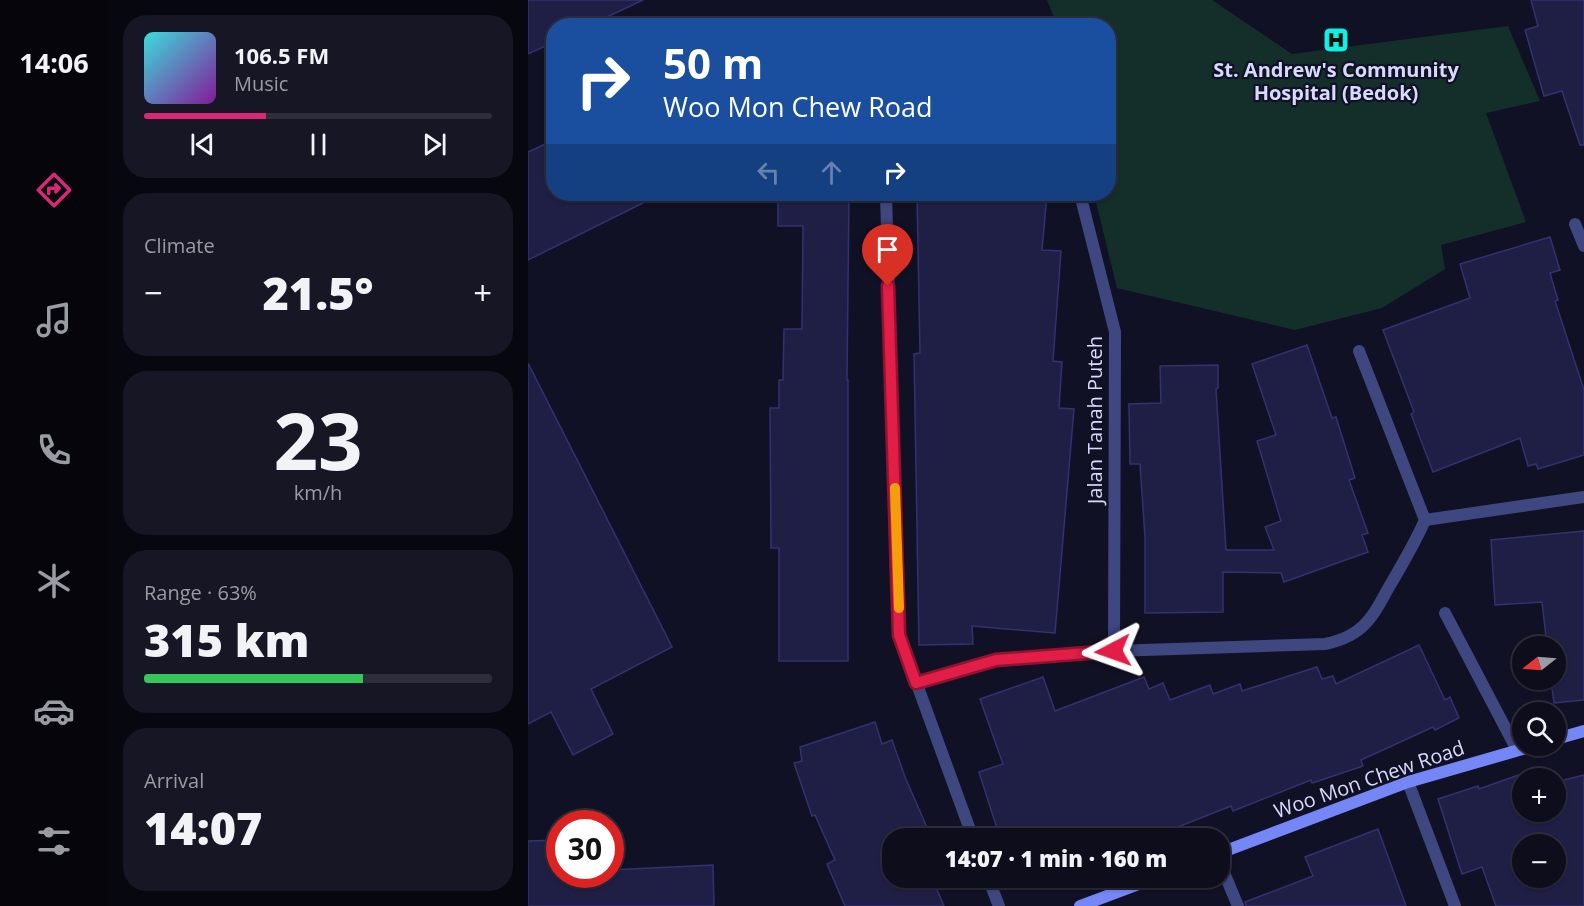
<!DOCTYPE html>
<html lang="en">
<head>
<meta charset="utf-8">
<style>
  :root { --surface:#0d0d1c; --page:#161625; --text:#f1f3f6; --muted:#9a9ca3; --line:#2d2d3b; --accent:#db2777 }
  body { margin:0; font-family:"Open Sans",sans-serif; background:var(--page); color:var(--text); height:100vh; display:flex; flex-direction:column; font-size:22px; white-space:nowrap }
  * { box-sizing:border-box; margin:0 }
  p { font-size:20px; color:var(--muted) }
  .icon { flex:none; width:33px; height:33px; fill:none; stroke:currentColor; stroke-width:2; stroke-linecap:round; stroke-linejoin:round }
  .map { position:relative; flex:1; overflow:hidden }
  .panel { display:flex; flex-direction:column; gap:15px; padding:15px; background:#07070f; width:420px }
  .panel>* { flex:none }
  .top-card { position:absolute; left:18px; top:18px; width:570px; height:183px; border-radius:24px; box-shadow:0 2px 4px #0004,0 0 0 2px var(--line); background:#1a4fa0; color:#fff; overflow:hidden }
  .needle { width:39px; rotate:253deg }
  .fabs { position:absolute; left:984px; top:636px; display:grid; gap:12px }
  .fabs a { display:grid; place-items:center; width:54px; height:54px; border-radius:50%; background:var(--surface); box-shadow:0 2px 4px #0004,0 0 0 2px var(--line); font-size:30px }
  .speed { position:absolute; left:18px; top:810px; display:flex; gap:12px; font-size:30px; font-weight:700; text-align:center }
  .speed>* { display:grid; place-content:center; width:78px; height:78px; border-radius:50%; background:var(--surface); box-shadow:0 2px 4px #0004,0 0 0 2px var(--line); line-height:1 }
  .speed .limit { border:9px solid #d22; background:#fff; color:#111 }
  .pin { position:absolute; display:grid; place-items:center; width:51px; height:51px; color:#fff; margin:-62px -26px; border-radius:50% 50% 50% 0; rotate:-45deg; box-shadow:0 0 6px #0007 }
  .pin .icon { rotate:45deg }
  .me { position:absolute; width:66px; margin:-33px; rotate:266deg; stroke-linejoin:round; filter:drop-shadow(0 0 4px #0008) }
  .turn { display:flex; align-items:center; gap:21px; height:126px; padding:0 18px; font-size:27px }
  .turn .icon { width:78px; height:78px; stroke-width:2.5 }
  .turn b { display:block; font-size:42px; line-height:51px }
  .lanes { display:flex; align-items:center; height:57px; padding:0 18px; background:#0003; justify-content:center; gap:30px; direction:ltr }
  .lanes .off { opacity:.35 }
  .big { font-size:45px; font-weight:800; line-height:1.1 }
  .panel .card { flex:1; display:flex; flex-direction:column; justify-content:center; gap:9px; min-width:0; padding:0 21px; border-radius:24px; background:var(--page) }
  .panel .dial { align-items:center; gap:0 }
  .dial b { font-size:78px; line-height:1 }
  .song { display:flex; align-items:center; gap:18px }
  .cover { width:72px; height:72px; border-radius:9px; background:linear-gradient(135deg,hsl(180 70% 55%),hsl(290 70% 35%)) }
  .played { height:6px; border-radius:3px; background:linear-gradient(90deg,var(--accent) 35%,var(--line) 35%) }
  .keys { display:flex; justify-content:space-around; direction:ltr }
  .heat { display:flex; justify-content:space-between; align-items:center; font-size:33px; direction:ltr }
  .charge { height:9px; border-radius:4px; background:linear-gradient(90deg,#34c759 63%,var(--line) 0) }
  .trip { position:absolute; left:354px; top:828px; width:348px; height:60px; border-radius:24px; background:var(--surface); box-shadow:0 2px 4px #0004,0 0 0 2px var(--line); font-weight:800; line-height:60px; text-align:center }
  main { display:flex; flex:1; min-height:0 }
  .tab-bar { display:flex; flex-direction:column; width:108px; justify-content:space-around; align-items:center; background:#05050b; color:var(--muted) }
  .tab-bar .icon { width:42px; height:42px }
  .tab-bar .active { color:var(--accent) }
  .tab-bar b { font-size:27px; color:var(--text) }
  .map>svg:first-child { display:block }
</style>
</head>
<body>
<main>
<nav class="tab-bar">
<b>14:06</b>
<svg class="icon active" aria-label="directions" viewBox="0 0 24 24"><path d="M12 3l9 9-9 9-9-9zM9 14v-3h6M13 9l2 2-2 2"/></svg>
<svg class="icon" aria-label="music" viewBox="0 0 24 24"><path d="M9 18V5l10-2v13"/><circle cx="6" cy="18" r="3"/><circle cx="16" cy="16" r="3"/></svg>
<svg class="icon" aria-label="phone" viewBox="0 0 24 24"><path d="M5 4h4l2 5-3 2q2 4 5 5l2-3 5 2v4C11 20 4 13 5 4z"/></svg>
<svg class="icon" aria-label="climate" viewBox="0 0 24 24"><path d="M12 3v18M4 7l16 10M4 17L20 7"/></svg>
<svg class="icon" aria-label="car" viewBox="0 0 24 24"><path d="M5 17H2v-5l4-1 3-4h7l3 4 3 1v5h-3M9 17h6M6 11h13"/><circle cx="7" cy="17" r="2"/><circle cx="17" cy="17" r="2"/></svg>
<svg class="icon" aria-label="filters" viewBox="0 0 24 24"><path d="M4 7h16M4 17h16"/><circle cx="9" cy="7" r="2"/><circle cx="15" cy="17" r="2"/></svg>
</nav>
<section class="panel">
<div class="card">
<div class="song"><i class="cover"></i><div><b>106.5 FM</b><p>Music</p></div></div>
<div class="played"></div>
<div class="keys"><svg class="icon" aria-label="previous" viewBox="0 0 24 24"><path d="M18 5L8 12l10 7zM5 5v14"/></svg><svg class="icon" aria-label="pause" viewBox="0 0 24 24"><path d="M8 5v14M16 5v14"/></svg><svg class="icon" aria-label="next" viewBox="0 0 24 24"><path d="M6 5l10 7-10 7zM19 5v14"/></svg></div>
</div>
<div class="card"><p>Climate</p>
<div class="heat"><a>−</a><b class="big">21.5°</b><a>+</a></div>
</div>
<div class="card dial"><b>23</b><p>km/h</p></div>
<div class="card"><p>Range · 63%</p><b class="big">315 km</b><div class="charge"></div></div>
<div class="card"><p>Arrival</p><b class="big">14:07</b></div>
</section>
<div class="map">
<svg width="1056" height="906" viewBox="0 0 1056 906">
  <rect width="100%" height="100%" fill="#111125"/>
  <!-- green -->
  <polygon fill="#142f2a" points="519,0 684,0 764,54 980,26 1012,101 958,113 998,222 913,245 917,269 854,308 767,330 589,288 566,194 580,194 580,26 529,25"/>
  <!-- building -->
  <g fill="#1f1e45" stroke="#333170" stroke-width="1.5" fill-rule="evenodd">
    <polygon points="0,0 115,0 60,26 26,26 26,42 0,54"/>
    <polygon points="1003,0 1056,0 1056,145 1052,145 1034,91 1016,96 997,30 1010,26"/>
    <polygon points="26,140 26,194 133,194 0,260 0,152"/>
    <polygon points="250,194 321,194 319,380 320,380 320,661 251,661 251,548 243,548 242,408 251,408 251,380 255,380 256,329 274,329 275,226 250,226"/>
    <polygon points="389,194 519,194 514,250 533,251 525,361 534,362 531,408 546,409 527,633 444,626 445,644 391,645 386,354 392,353"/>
    <polygon points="1022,237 1032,270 1022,273 1030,300 1027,301 1056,390 1056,455 1010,469 1008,464 1000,466 992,438 905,472 883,414 886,412 855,330 942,298 932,264"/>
    <polygon points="779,345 804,418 808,417 827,478 821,480 840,533 834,535 840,552 756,582 753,573 695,572 695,612 617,613 617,537 612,464 602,464 601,404 633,403 632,366 690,365 690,388 688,389 698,550 746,550 737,527 753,521 729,441 748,435 724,364"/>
    <polygon points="0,363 144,647 63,689 85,734 45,755 23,712 0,724"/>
    <polygon points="1056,531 1056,700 1026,703 1023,680 1028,680 1028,646 1019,646 1014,602 967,605 963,540"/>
    <polygon points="891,645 917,700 922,697 931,718 907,730 905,727 833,760 835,766 784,783 783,780 705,811 703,806 622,838 472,838 451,772 475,764 452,699 515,677 527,711 616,677 621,689 635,683 642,700 682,685 685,694 712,684 714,691 789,667 794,679 805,676 808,684"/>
    <polygon points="347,722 354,744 364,740 377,777 401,832 385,838 364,838 364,878 404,878 416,906 317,906 299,864 307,860 287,815 284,816 266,763 274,761 272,747"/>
    <path d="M999,772L1001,778L1011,775L1012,778H994V812H1028V782L1056,775V906H968L954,867L934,874L910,799L950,786L951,789ZM994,844H1028V878H994Z"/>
    <polygon points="850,829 878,906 718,906 717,902 785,876 777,857"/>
    <polygon points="32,840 32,874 82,874 82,870 185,865 186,906 0,906 0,841"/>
  </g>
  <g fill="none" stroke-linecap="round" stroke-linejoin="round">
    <!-- street -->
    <g stroke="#3f4781" stroke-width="12">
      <polyline points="358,194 371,635 445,838"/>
      <polyline points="552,194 587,332 586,651"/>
      <polyline points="1047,224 1056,246"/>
      <polyline points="897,520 1056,497"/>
      <polyline points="917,613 989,750"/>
      <path d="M388,683L468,659L586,651L797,644C812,641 828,634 838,623C848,613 854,599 861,587C874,565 887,543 897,520L831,351"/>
      <polyline points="880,782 927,906"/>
      <polyline points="692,863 710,906"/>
      <polyline points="460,878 471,906"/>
    </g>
    <!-- secondary -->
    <g stroke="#7587f6" stroke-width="12">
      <polyline points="1028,739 1056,731"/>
      <polyline points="692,853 880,782 1005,746"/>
      <polyline points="552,906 627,878"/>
    </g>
  </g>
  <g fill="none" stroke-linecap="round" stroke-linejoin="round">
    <!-- route casing -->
    <g stroke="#92132f" stroke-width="15">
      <polyline id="route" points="360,286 371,635 388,683 468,660 585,651"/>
    </g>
    <!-- route -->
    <use href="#route" stroke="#e11d48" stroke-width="10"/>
    <!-- slow -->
    <polyline stroke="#f59e0b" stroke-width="10" points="367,488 371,608"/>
  </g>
  <!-- icons -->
  <defs>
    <g id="hospital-square" transform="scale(1.35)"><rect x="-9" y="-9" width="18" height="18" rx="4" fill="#10f0e1" stroke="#111125"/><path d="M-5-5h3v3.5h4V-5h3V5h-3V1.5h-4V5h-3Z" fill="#111"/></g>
  </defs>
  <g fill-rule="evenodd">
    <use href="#hospital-square" x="808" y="40"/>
  </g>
  <g text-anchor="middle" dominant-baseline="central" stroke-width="4.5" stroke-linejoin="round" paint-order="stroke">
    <!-- poi labels -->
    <g font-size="20" font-weight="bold" fill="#d8dafd" stroke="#111125">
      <text x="808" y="69">St. Andrew's Community<tspan x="808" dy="23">Hospital (Bedok)</tspan></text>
    </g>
    <!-- street labels -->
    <g font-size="20" fill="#d8dafd" stroke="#111125">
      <text transform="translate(566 420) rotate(-90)">Jalan Tanah Puteh</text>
      <text transform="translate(841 779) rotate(-19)">Woo Mon Chew Road</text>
    </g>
  </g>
</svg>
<div class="fabs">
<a><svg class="needle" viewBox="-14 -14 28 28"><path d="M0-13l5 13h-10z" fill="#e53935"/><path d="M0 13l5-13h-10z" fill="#9a9ca3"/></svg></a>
<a><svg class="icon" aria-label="search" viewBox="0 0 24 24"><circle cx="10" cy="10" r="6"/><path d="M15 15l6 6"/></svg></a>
<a>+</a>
<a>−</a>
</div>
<div class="speed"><div class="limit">30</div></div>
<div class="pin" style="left:360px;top:286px;background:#d93025"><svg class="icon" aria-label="arrive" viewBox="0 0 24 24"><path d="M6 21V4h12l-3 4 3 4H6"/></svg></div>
<svg class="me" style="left:585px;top:651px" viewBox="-20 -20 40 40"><path d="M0-17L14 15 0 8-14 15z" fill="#e11d48" stroke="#fff" stroke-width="4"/></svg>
<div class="trip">14:07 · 1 min · 160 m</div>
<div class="top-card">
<div class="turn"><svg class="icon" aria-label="right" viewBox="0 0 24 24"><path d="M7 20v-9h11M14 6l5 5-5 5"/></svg><div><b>50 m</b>Woo Mon Chew Road</div></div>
<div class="lanes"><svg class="icon off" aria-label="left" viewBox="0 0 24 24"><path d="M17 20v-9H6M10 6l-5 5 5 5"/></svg><svg class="icon off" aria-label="ahead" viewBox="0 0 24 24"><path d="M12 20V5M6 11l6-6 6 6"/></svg><svg class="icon" aria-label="right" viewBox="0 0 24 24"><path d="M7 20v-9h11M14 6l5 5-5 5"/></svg></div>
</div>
</div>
</main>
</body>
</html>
